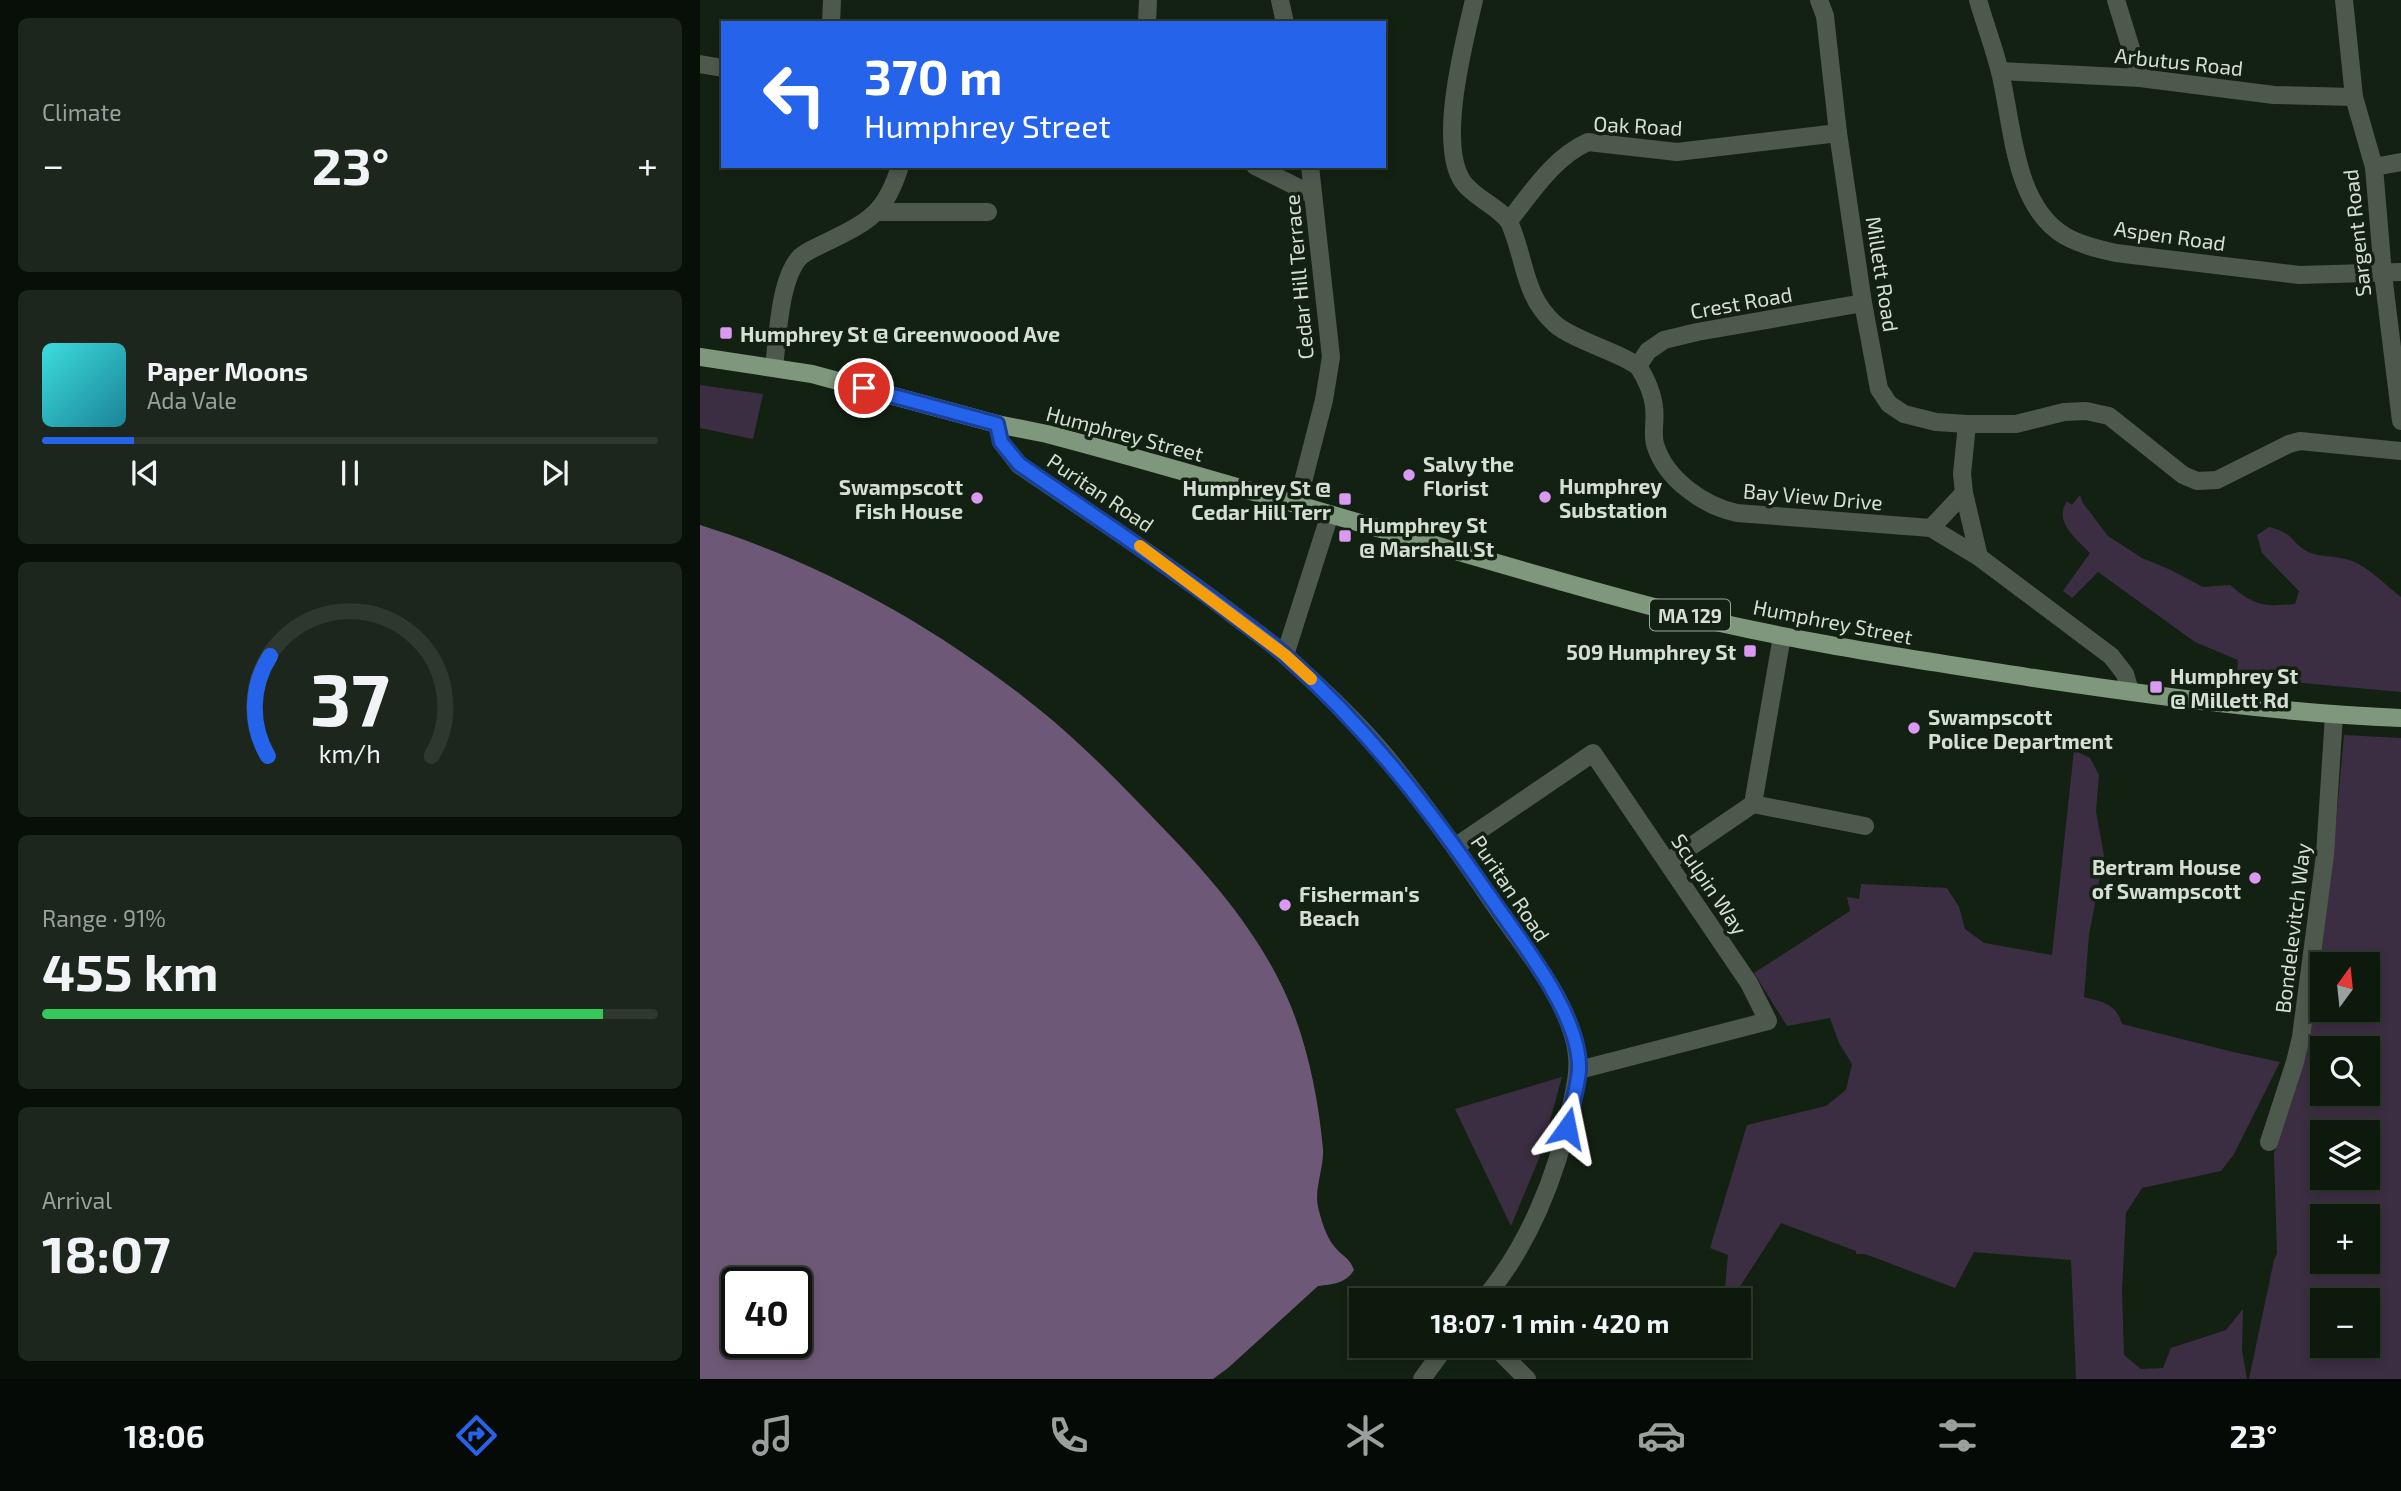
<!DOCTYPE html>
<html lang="en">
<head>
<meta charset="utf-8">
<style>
  :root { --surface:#0e190e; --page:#1c261c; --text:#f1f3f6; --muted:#9ba09e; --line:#2e382e; --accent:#2563eb }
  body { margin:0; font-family:"Exo 2",sans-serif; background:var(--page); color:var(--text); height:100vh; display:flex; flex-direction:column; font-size:26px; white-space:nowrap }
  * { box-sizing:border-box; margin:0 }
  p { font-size:23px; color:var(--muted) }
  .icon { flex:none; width:38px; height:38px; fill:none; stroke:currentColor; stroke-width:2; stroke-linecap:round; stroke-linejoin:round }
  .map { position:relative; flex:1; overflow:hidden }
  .drawer { display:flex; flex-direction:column; gap:18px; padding:18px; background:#080e08; width:700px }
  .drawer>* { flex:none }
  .top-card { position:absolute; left:21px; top:21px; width:665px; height:147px; border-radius:0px; box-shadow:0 4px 10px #0003,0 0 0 2px var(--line); background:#2563eb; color:#fff; overflow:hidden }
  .needle { width:46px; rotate:15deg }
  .fabs { position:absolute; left:1610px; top:952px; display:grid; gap:14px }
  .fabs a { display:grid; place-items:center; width:70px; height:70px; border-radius:0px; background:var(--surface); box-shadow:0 4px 10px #0003,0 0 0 2px var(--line); font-size:35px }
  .speed { position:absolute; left:21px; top:1267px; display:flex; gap:14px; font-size:35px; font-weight:700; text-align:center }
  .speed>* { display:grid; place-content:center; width:91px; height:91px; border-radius:50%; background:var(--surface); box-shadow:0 4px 10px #0003,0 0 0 2px var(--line); line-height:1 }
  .speed .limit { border:4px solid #111; border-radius:10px; background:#fff; color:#111 }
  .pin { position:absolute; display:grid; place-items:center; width:60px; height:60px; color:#fff; margin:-30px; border:4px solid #fff; border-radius:50%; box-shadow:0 2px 7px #0007 }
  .me { position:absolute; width:77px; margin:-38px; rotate:12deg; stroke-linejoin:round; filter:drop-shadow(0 0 5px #0008) }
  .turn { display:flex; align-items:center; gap:24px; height:147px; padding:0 28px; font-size:32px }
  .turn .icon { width:91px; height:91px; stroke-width:2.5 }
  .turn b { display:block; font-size:49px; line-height:60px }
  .big { font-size:52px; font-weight:700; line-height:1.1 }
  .drawer .widget { flex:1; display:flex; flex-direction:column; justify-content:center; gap:10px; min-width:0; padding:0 24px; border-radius:10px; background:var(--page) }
  .drawer .dial { align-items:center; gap:0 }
  .dial svg { height:182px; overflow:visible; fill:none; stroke:var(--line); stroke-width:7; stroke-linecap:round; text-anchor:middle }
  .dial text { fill:var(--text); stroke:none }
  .song { display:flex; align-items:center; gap:21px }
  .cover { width:84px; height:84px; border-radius:10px; background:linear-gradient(135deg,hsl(180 70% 55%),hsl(190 70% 35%)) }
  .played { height:7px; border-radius:4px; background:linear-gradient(90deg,var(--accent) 15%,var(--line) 15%) }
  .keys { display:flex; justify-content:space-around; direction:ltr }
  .heat { display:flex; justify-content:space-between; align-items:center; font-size:38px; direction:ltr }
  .charge { height:10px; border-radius:5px; background:linear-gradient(90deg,#34c759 91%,var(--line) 0) }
  .trip { position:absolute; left:649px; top:1288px; width:402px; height:70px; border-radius:0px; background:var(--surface); box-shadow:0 4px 10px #0003,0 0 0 2px var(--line); font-weight:700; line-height:70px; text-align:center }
  .tab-bar { display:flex; height:112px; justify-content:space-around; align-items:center; background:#060a06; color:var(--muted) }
  .tab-bar .icon { width:49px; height:49px }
  .tab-bar .on { color:var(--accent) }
  .tab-bar b { font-size:32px; color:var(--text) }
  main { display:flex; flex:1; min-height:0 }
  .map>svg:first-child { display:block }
</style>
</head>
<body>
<main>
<section class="drawer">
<div class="widget"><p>Climate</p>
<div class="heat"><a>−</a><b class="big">23°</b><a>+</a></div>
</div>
<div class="widget">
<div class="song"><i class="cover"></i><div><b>Paper Moons</b><p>Ada Vale</p></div></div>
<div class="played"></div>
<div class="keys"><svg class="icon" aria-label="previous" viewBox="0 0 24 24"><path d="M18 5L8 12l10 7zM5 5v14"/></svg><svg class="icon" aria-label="pause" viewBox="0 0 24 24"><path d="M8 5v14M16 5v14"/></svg><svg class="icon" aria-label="next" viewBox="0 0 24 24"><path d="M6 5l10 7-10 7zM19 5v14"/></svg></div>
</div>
<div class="widget dial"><svg viewBox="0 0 100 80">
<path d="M14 69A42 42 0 1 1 86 69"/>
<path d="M14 69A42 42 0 0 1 15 25" stroke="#2563eb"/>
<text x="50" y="56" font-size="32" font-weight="700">37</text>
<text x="50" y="72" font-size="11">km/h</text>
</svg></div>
<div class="widget"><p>Range · 91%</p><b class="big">455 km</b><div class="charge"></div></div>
<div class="widget"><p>Arrival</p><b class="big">18:07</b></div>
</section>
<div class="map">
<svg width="1701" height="1379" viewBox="0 0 1701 1379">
  <rect width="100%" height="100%" fill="#132112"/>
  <!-- green -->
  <g fill="#3c2e42" fill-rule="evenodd">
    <polygon points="0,385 63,394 53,439 0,428"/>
    <path d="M1380,495L1383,503L1408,536L1442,558L1471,570L1503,587L1530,585C1555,606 1563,607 1595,604L1599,591L1562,553L1557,535L1569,527C1595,534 1587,538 1605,550C1616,558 1637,555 1652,561C1670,568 1686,586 1701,597V692L1536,677L1538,660L1495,642L1398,572L1372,598L1363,591L1390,553C1377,539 1353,522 1367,501L1372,505Z"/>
    <path d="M1644,735L1701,738V1379H1549L1574,1260L1577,1254L1574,1153L1607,1045L1632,867ZM1622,964H1668V1010H1622ZM1622,1048H1668V1094H1622ZM1622,1132H1668V1178H1622ZM1622,1216H1668V1262H1622ZM1622,1300H1668V1346H1622Z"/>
    <path d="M1374,750L1390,758L1399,775L1396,811L1404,856L1389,935L1384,997C1402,1002 1416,1003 1422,1024L1533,1052L1580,1062L1534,1154L1521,1171L1442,1188L1426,1213L1422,1290L1424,1355L1441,1369L1463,1368L1471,1348L1526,1330L1543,1309L1542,1350L1547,1379H1376L1371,1260L1274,1252L1255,1288L1165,1254H1156V1251L1081,1223L1031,1300H1024L1028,1255L1010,1248L1047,1125L1126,1106L1146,1090L1152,1064L1139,1043L1130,1018L1087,1026L1054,973L1150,911L1147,897L1159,899L1161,884L1247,888L1259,907L1265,929L1284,943L1352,955Z"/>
    <polygon points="862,1077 840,1156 811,1226 755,1109"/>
  </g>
  <!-- water -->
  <path fill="#6e5877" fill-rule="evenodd" d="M0,525C123,563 239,628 340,710C382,744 421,784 459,824C511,877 564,938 592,1009C609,1052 619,1103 623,1149C624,1168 614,1189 618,1207C621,1219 626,1237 634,1246C642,1257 649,1256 654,1270C645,1284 633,1284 618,1286L528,1368L513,1379H0ZM37,1283H96V1342H37Z"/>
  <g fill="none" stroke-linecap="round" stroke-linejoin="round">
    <!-- minor -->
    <g stroke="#4e594d" stroke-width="18">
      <polyline points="580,0 585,23"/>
      <path d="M774,0C764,43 737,144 763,182C774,198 803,209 810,224C826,261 823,295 855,324C872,340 930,356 939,368C946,378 953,395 954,407C956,420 952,432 955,444C965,479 1004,506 1037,513L1231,528L1279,557"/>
      <polyline points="1119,0 1125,16 1138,133 1163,303 1179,389 1189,404 1204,414 1236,422 1267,424 1316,424 1364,412 1386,411 1409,416 1483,475 1497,481 1517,480 1589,444 1600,441 1701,451"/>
      <path d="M1278,0C1285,24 1294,48 1300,72C1313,124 1313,205 1365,236C1381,245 1399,249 1416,253L1599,275L1701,272"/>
      <polyline points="1416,0 1440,78"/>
      <polyline points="1644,0 1654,97 1674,167 1683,274 1701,421"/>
      <polyline points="131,23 132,0"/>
      <polyline points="447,23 448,0"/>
      <polyline points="0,64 23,68"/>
      <polyline points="1300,71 1440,78 1574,95 1654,97"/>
      <polyline points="555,166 613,195"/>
      <polyline points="1674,167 1701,162"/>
      <polyline points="178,212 288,212"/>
      <path d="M809,221C831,193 854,157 888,142L977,152L1138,133"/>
      <polyline points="938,366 948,351 964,340 997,332 1163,303"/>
      <path d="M74,367C78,337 79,280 100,257C108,250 119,246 129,241C170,221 186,212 200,166"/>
      <path d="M297,424L301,442L319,465C390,514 462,560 531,613C550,628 570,641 587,657C622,689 658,722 688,759C727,807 763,858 798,910C826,950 867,999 876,1048C880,1068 875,1087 871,1107C857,1176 828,1247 783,1300"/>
      <polyline points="1267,424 1262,474 1264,493 1279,557 1411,656 1425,674 1430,691"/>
      <polyline points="597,505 624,400 631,357 610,166"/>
      <polyline points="1231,528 1264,493"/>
      <polyline points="585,655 630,514"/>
      <polyline points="1053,804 1165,826"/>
      <polyline points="755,847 893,753 1049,983 1068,1021 879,1070"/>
      <polyline points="968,862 1053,804 1082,636"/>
      <polyline points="1569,1142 1595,1062 1601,1037 1625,855 1634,715"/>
      <polyline points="794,1346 827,1379"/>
      <polyline points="722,1379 746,1346"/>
    </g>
    <!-- major -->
    <path stroke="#7f977d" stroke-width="18" d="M0,357L112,374L297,424L347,434C549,487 748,552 950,606C1076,639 1205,658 1334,678C1456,696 1578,713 1701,718"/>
  </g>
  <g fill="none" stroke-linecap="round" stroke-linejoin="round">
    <!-- route casing -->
    <g stroke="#184099" stroke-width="18">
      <path id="route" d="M164,388L297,424L301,442L319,464C392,515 466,563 536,617C553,630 571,642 586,656C666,727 728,807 788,894C818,938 882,1016 879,1071C877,1090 871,1109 867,1128"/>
    </g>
    <!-- route -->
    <use href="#route" stroke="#2563eb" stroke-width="12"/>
    <!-- slow -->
    <polyline stroke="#f59e0b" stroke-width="12" points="440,546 585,655 611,679"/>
  </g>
  <!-- markers -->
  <g fill="#dc99f4" stroke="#132112" stroke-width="2.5">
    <rect x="19" y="326" width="14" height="14" rx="3.5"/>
    <circle cx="709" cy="475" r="7"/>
    <circle cx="845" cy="497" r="7"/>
    <circle cx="277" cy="498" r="7"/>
    <rect x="638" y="492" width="14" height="14" rx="3.5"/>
    <rect x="638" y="529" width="14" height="14" rx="3.5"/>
    <rect x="1043" y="644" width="14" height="14" rx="3.5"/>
    <rect x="1449" y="680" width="14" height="14" rx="3.5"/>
    <circle cx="1214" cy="728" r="7"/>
    <circle cx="1555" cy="878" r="7"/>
    <circle cx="585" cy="905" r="7"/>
  </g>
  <g text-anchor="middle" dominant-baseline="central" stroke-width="7" stroke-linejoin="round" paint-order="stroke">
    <!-- shield labels -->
    <rect fill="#132112" stroke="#9ba69a" stroke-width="2" x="950" y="599.5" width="80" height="31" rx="5"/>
    <g font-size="19" font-weight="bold" fill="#d5dfd4">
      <text x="990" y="615">MA 129</text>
    </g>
    <!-- street labels -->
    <g font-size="21" fill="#d5dfd4" stroke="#132112">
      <text transform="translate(1479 61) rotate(6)">Arbutus Road</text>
      <text transform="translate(938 125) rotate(3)">Oak Road</text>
      <text transform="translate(1656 233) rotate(-96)">Sargent Road</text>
      <text transform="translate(1470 235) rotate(8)">Aspen Road</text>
      <text transform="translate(1183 274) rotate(81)">Millett Road</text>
      <text transform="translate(598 277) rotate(-95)">Cedar Hill Terrace</text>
      <text transform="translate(1041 302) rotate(-10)">Crest Road</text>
      <text transform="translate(425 433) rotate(15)">Humphrey Street</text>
      <text transform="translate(401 492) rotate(34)">Puritan Road</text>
      <text transform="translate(1113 496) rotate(5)">Bay View Drive</text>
      <text transform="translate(1133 621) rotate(11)">Humphrey Street</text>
      <text transform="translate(1010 884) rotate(56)">Sculpin Way</text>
      <text transform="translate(811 888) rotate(56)">Puritan Road</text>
      <text transform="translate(1592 928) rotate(-83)">Bondelevitch Way</text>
    </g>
    <!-- poi labels -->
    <g font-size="21" font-weight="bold" fill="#d5dfd4" stroke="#132112" text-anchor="start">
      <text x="40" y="333">Humphrey St @ Greenwoood Ave</text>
      <text x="723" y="463">Salvy the<tspan x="723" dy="24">Florist</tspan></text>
      <text x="859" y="485">Humphrey<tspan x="859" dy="24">Substation</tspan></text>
      <text x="263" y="486" text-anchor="end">Swampscott<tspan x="263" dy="24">Fish House</tspan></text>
      <text x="631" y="487" text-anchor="end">Humphrey St @<tspan x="631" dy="24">Cedar Hill Terr</tspan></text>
      <text x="659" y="524">Humphrey St<tspan x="659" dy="24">@ Marshall St</tspan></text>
      <text x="1036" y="651" text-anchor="end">509 Humphrey St</text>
      <text x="1470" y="675">Humphrey St<tspan x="1470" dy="24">@ Millett Rd</tspan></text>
      <text x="1228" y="716">Swampscott<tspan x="1228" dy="24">Police Department</tspan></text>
      <text x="1541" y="866" text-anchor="end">Bertram House<tspan x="1541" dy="24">of Swampscott</tspan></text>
      <text x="599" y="893">Fisherman's<tspan x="599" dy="24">Beach</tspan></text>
    </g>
  </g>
</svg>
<div class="fabs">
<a><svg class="needle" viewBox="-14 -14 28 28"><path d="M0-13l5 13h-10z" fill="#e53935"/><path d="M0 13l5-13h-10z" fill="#9ba09e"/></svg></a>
<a><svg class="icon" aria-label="search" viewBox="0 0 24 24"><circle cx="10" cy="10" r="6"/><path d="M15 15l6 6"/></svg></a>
<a><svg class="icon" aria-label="layers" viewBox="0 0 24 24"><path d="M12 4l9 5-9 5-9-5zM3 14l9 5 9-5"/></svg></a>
<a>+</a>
<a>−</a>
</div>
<div class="speed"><div class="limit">40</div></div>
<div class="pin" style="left:164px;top:388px;background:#d93025"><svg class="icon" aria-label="arrive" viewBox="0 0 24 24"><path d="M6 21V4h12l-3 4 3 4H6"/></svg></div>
<svg class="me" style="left:867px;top:1128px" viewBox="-20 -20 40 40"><path d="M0-17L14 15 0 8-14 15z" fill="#2563eb" stroke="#fff" stroke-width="4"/></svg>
<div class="trip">18:07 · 1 min · 420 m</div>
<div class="top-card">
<div class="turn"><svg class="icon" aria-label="left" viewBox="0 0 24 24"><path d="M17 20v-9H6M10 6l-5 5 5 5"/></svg><div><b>370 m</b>Humphrey Street</div></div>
</div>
</div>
</main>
<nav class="tab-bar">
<b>18:06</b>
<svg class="icon on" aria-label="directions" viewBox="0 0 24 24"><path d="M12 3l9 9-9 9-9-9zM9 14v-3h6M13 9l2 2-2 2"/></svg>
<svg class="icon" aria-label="music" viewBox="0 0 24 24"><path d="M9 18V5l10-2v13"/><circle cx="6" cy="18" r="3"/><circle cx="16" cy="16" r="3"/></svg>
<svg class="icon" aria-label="phone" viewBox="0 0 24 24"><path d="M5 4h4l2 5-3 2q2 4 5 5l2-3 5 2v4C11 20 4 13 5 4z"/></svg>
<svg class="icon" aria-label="climate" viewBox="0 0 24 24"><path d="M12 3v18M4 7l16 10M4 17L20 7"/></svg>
<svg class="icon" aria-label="car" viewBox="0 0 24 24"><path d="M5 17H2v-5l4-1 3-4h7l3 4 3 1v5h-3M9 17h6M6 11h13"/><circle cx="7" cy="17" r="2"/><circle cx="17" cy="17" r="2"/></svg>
<svg class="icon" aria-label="filters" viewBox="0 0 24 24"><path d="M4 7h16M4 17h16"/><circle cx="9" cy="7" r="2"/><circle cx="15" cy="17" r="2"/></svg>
<b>23°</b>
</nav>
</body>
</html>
